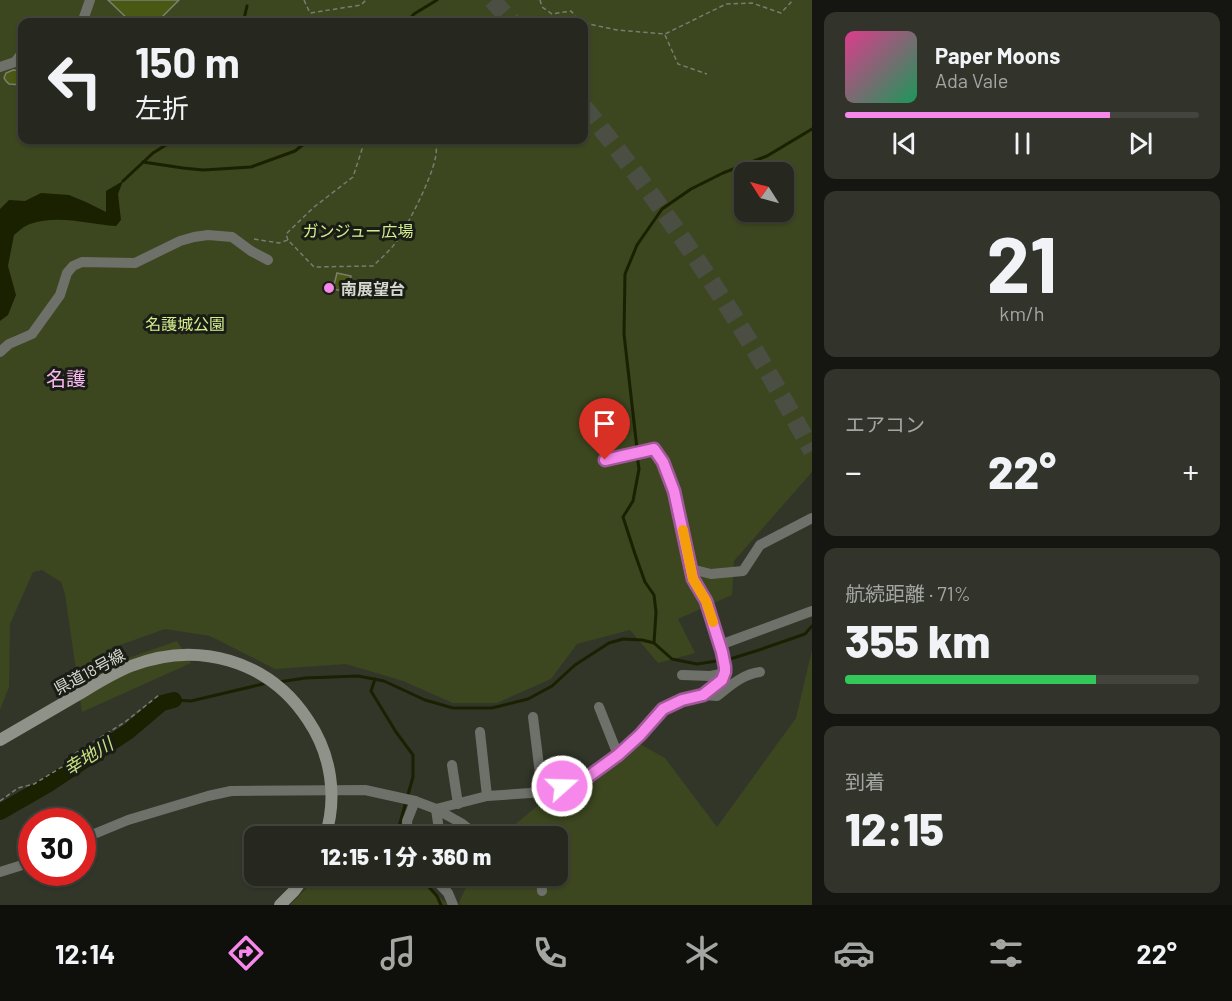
<!DOCTYPE html>
<html lang="ja">
<head>
<meta charset="utf-8">
<style>
  :root { --surface:#26281f; --page:#32342c; --text:#f1f3f6; --muted:#a4a6a4; --line:#42443d; --accent:#f788eb }
  body { margin:0; font-family:Barlow,"Noto Sans JP",sans-serif; background:var(--page); color:var(--text); height:100vh; display:flex; flex-direction:column; font-size:22px; white-space:nowrap }
  * { box-sizing:border-box; margin:0 }
  p { font-size:20px; color:var(--muted) }
  .icon { flex:none; width:33px; height:33px; fill:none; stroke:currentColor; stroke-width:2; stroke-linecap:round; stroke-linejoin:round }
  .map { position:relative; flex:1; overflow:hidden }
  .side { display:flex; flex-direction:column; gap:12px; padding:12px; background:#151611; width:420px }
  .side>* { flex:none }
  .banner { position:absolute; left:18px; top:18px; width:570px; height:126px; border-radius:12px; box-shadow:0 2px 4px #0004,0 0 0 2px var(--line); background:#26281f; color:var(--text); overflow:hidden }
  .needle { width:39px; rotate:306deg }
  .fabs { position:absolute; left:734px; top:162px; display:grid; gap:12px }
  .fabs a { display:grid; place-items:center; width:60px; height:60px; border-radius:12px; background:var(--surface); box-shadow:0 2px 4px #0004,0 0 0 2px var(--line); font-size:30px }
  .speed { position:absolute; left:18px; top:808px; display:flex; gap:12px; font-size:30px; font-weight:700; text-align:center }
  .speed>* { display:grid; place-content:center; width:78px; height:78px; border-radius:50%; background:var(--surface); box-shadow:0 2px 4px #0004,0 0 0 2px var(--line); line-height:1 }
  .speed .limit { border:9px solid #d22; background:#fff; color:#111 }
  .pin { position:absolute; display:grid; place-items:center; width:51px; height:51px; color:#fff; margin:-62px -26px; border-radius:50% 50% 50% 0; rotate:-45deg; box-shadow:0 0 6px #0007 }
  .pin .icon { rotate:45deg }
  .me { position:absolute; width:66px; margin:-33px; rotate:70deg; stroke-linejoin:round; filter:drop-shadow(0 0 4px #0008) }
  .turn { display:flex; align-items:center; gap:21px; height:126px; padding:0 18px; font-size:27px }
  .turn .icon { width:78px; height:78px; stroke-width:2.5 }
  .turn b { display:block; font-size:42px; line-height:51px }
  .big { font-size:45px; font-weight:800; line-height:1.1 }
  .side .widget { flex:1; display:flex; flex-direction:column; justify-content:center; gap:9px; min-width:0; padding:0 21px; border-radius:12px; background:var(--page) }
  .side .dial { align-items:center; gap:0 }
  .dial b { font-size:78px; line-height:1 }
  .song { display:flex; align-items:center; gap:18px }
  .cover { width:72px; height:72px; border-radius:9px; background:linear-gradient(135deg,hsl(330 70% 55%),hsl(150 70% 35%)) }
  .played { height:6px; border-radius:3px; background:linear-gradient(90deg,var(--accent) 75%,var(--line) 75%) }
  .keys { display:flex; justify-content:space-around; direction:ltr }
  .heat { display:flex; justify-content:space-between; align-items:center; font-size:33px; direction:ltr }
  .charge { height:9px; border-radius:4px; background:linear-gradient(90deg,#34c759 71%,var(--line) 0) }
  .trip { position:absolute; left:244px; top:826px; width:324px; height:60px; border-radius:12px; background:var(--surface); box-shadow:0 2px 4px #0004,0 0 0 2px var(--line); font-weight:800; line-height:60px; text-align:center }
  .tab-bar { display:flex; height:96px; justify-content:space-around; align-items:center; background:#0f100c; color:var(--muted) }
  .tab-bar .icon { width:42px; height:42px }
  .tab-bar .current { color:var(--accent) }
  .tab-bar b { font-size:27px; color:var(--text) }
  main { display:flex; flex:1; min-height:0 }
  .map>svg:first-child { display:block }
</style>
</head>
<body>
<main>
<div class="map">
<svg width="812" height="905" viewBox="0 0 812 905">
  <rect width="100%" height="100%" fill="#323629"/>
  <!-- green -->
  <g fill="#3c461f" fill-rule="evenodd">
    <path d="M0,0H812V472L734,561L732,595L678,619L695,653L658,663L630,630L577,644L551,679L497,703H453L403,681L346,664L275,669L210,636L165,629L106,650L114,663L177,641L191,663L82,712L65,594L61,582L42,570L33,572L10,624L9,687L0,710V722ZM22,22H584V140H22ZM744,172H783V212H744Z"/>
    <polygon points="812,650 812,905 458,905 471,876 558,876 558,837 500,837 536,807 597,780 640,744 665,758 717,827 796,718"/>
    <polygon points="321,876 413,876 449,905 290,905 317,878"/>
  </g>
  <!-- water -->
  <path fill="#1a2100" d="M123,181L118,194L121,220L116,226C88,224 58,214 30,224C24,226 19,231 14,235L8,266L16,295L8,315L0,321V209L9,200L25,201L41,193L69,195L86,202L106,212V191Z"/>
  <g fill="none" stroke-linecap="round" stroke-linejoin="round">
    <!-- stream -->
    <g stroke="#1a2100" stroke-width="3">
      <polyline points="241,22 244,19 247,6"/>
      <polyline points="407,22 414,14 437,0"/>
      <polyline points="143,162 183,168 203,170 251,167 295,151 309,140"/>
      <polyline points="123,181 153,153 174,140"/>
      <polyline points="637,449 624,334 625,274 637,245 662,209 691,189 723,173 767,156 812,129"/>
      <polyline points="637,455 639,469 633,501 623,517 635,554 645,582 654,595 656,612 654,643"/>
      <polyline points="375,679 371,691 396,732 413,755 413,777 396,837"/>
      <polyline points="279,682 305,678 358,676 384,681 425,700 453,708 492,708 528,699 552,686 575,665 609,643 623,639 642,640 654,643 672,659 697,664 730,659 759,650 805,634 812,626"/>
      <polyline points="174,700 191,701 267,683"/>
      <polyline points="419,876 437,896 441,905"/>
    </g>
    <!-- river -->
    <polyline stroke="#1a2100" stroke-width="16" points="0,812 47,785 129,731 162,703 174,700"/>
  </g>
  <!-- building -->
  <g fill="#495812" stroke="#7b7f71" stroke-width="1.5">
    <polygon points="108,0 179,0 157,22 131,22"/>
    <polygon points="13,70 22,71 22,85 9,84 6,81 4,78 6,73"/>
    <polygon points="337,273 351,276 347,292 333,289"/>
  </g>
  <g fill="none" stroke-linecap="round" stroke-linejoin="round">
    <!-- motorway-tunnel -->
    <g stroke="#4b4e42" stroke-width="18" stroke-dasharray="18 9" stroke-linecap="butt">
      <polyline points="492,0 512,22"/>
      <path d="M584,107C671,215 747,329 812,451"/>
    </g>
    <!-- path -->
    <g stroke="#797c71" stroke-width="1.5" stroke-dasharray="4.5 3" stroke-linecap="butt">
      <polyline points="304,0 310,13 361,5 366,0"/>
      <polyline points="540,0 542,7 552,14 571,11 580,22"/>
      <polyline points="584,23 617,30 665,34 726,4 752,3 781,13 793,0"/>
      <polyline points="665,35 678,64 707,74"/>
      <path d="M254,239L279,243L288,240L314,267L373,266C381,258 390,251 396,242C407,227 440,164 436,147C436,144 433,142 431,140"/>
      <polyline points="288,240 286,234 314,207 353,177 364,143 369,140"/>
      <polyline points="0,801 18,788 34,784 70,762 76,753 125,722 159,695"/>
    </g>
    <!-- minor -->
    <g stroke="#6e716a" stroke-width="10">
      <polyline points="78,22 83,20 90,0"/>
      <polyline points="0,67 15,62 22,53"/>
      <polyline points="0,352 9,344 32,334 60,295 67,273 73,266 82,262 135,263 180,241 194,237 208,235 232,237 251,251 268,260"/>
      <polyline points="691,569 711,574 743,571 760,545 812,518"/>
      <polyline points="720,645 812,611"/>
      <polyline points="682,675 711,676 725,673"/>
      <path d="M703,695L717,696C730,686 743,674 760,672"/>
      <polyline points="599,707 618,755"/>
      <polyline points="533,717 542,790"/>
      <polyline points="480,732 487,796"/>
      <polyline points="452,765 458,804"/>
      <polyline points="436,809 461,823 479,837"/>
      <polyline points="436,809 440,837"/>
      <polyline points="408,837 407,821 415,801"/>
      <polyline points="82,839 128,820 208,796 231,791 365,790 415,801 436,809 487,796 530,793 581,782 618,755 640,735 663,709 682,700 703,695 722,680 725,673 725,667 722,652 706,601 693,579 674,491 664,462 654,449 605,460"/>
      <polyline points="0,872 32,862"/>
      <polyline points="432,876 448,893 453,905"/>
      <polyline points="541,876 542,891"/>
    </g>
    <!-- secondary -->
    <polyline stroke="#8f9288" stroke-width="12" points="280,905 294,891 305,876"/>
    <!-- secondary-bridge -->
    <path stroke="#8f9288" stroke-width="12" d="M0,740C26,725 53,709 79,694C96,684 113,673 131,666C197,640 269,660 308,720C331,754 338,797 325,837"/>
  </g>
  <g fill="none" stroke-linecap="round" stroke-linejoin="round">
    <!-- route casing -->
    <g stroke="#a15899" stroke-width="15">
      <polyline id="route" points="562,786 581,782 618,755 640,735 663,709 682,700 703,695 722,680 725,672 725,667 722,652 706,601 693,579 674,491 663,462 654,449 605,460"/>
    </g>
    <!-- route -->
    <use href="#route" stroke="#f788eb" stroke-width="10"/>
    <!-- slow -->
    <polyline stroke="#f59e0b" stroke-width="10" points="683,530 693,579 706,601 713,622"/>
  </g>
  <!-- markers -->
  <circle fill="#f788eb" stroke="#1a1c16" stroke-width="2" cx="329" cy="288" r="6"/>
  <g text-anchor="middle" dominant-baseline="central" stroke-width="6" stroke-linejoin="round" paint-order="stroke">
    <!-- park labels -->
    <g font-size="16" fill="#d4ee8e" stroke="#1a1c16">
      <text x="358" y="230">ガンジュー広場</text>
      <text x="185" y="323">名護城公園</text>
    </g>
    <!-- poi labels -->
    <g font-size="16" font-weight="bold" fill="#d6d9d0" stroke="#1a1c16" text-anchor="start">
      <text x="341" y="288">南展望台</text>
    </g>
    <!-- street labels -->
    <g font-size="16" fill="#d6d9d0" stroke="#1a1c16">
      <text transform="translate(89 671) rotate(-28)">県道18号線</text>
    </g>
    <!-- water labels -->
    <g font-size="18" font-style="italic" fill="#c8e182" stroke="#1a1c16">
      <text transform="translate(88 756) rotate(-32)">幸地川</text>
    </g>
    <!-- quarter labels -->
    <g font-size="20" fill="#f6b8ee" stroke="#1a1c16">
      <text x="66" y="378">名護</text>
    </g>
  </g>
</svg>
<div class="fabs">
<a><svg class="needle" viewBox="-14 -14 28 28"><path d="M0-13l5 13h-10z" fill="#e53935"/><path d="M0 13l5-13h-10z" fill="#a4a6a4"/></svg></a>
</div>
<div class="speed"><div class="limit">30</div></div>
<div class="pin" style="left:605px;top:460px;background:#d93025"><svg class="icon" aria-label="arrive" viewBox="0 0 24 24"><path d="M6 21V4h12l-3 4 3 4H6"/></svg></div>
<svg class="me" style="left:562px;top:786px" viewBox="-20 -20 40 40"><circle r="17" fill="#f788eb" stroke="#fff" stroke-width="3"/><path d="M0-11L8 9 0 5-8 9z" fill="#fff"/></svg>
<div class="trip">12:15 · 1 分 · 360 m</div>
<div class="banner">
<div class="turn"><svg class="icon" aria-label="left" viewBox="0 0 24 24"><path d="M17 20v-9H6M10 6l-5 5 5 5"/></svg><div><b>150 m</b>左折</div></div>
</div>
</div>
<section class="side">
<div class="widget">
<div class="song"><i class="cover"></i><div><b>Paper Moons</b><p>Ada Vale</p></div></div>
<div class="played"></div>
<div class="keys"><svg class="icon" aria-label="previous" viewBox="0 0 24 24"><path d="M18 5L8 12l10 7zM5 5v14"/></svg><svg class="icon" aria-label="pause" viewBox="0 0 24 24"><path d="M8 5v14M16 5v14"/></svg><svg class="icon" aria-label="next" viewBox="0 0 24 24"><path d="M6 5l10 7-10 7zM19 5v14"/></svg></div>
</div>
<div class="widget dial"><b>21</b><p>km/h</p></div>
<div class="widget"><p>エアコン</p>
<div class="heat"><a>−</a><b class="big">22°</b><a>+</a></div>
</div>
<div class="widget"><p>航続距離 · 71%</p><b class="big">355 km</b><div class="charge"></div></div>
<div class="widget"><p>到着</p><b class="big">12:15</b></div>
</section>
</main>
<nav class="tab-bar">
<b>12:14</b>
<svg class="icon current" aria-label="directions" viewBox="0 0 24 24"><path d="M12 3l9 9-9 9-9-9zM9 14v-3h6M13 9l2 2-2 2"/></svg>
<svg class="icon" aria-label="music" viewBox="0 0 24 24"><path d="M9 18V5l10-2v13"/><circle cx="6" cy="18" r="3"/><circle cx="16" cy="16" r="3"/></svg>
<svg class="icon" aria-label="phone" viewBox="0 0 24 24"><path d="M5 4h4l2 5-3 2q2 4 5 5l2-3 5 2v4C11 20 4 13 5 4z"/></svg>
<svg class="icon" aria-label="climate" viewBox="0 0 24 24"><path d="M12 3v18M4 7l16 10M4 17L20 7"/></svg>
<svg class="icon" aria-label="car" viewBox="0 0 24 24"><path d="M5 17H2v-5l4-1 3-4h7l3 4 3 1v5h-3M9 17h6M6 11h13"/><circle cx="7" cy="17" r="2"/><circle cx="17" cy="17" r="2"/></svg>
<svg class="icon" aria-label="filters" viewBox="0 0 24 24"><path d="M4 7h16M4 17h16"/><circle cx="9" cy="7" r="2"/><circle cx="15" cy="17" r="2"/></svg>
<b>22°</b>
</nav>
</body>
</html>
